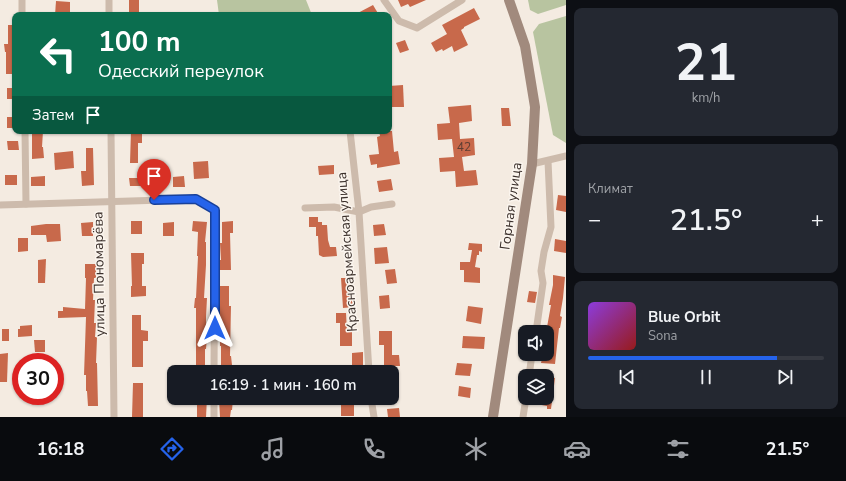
<!DOCTYPE html>
<html lang="ru">
<head>
<meta charset="utf-8">
<style>
  :root { --surface:#171b24; --page:#242831; --text:#f1f3f6; --muted:#9ea1a6; --line:#363941; --accent:#2563eb }
  body { margin:0; font-family:"Nunito Sans",sans-serif; background:var(--page); color:var(--text); height:100vh; display:flex; flex-direction:column; font-size:15px; white-space:nowrap }
  * { box-sizing:border-box; margin:0 }
  p { font-size:13px; color:var(--muted) }
  .icon { flex:none; width:22px; height:22px; fill:none; stroke:currentColor; stroke-width:2; stroke-linecap:round; stroke-linejoin:round }
  .map { position:relative; flex:1; overflow:hidden }
  .drawer { display:flex; flex-direction:column; gap:8px; padding:8px; background:#0d0f14; width:280px }
  .drawer>* { flex:none }
  .banner { position:absolute; left:12px; top:12px; width:380px; height:122px; border-radius:8px; box-shadow:0 1px 3px #0004; background:#0b6e4f; color:#fff; overflow:hidden }
  .tools { position:absolute; left:518px; top:325px; display:grid; gap:8px }
  .tools a { display:grid; place-items:center; width:36px; height:36px; border-radius:8px; background:var(--surface); box-shadow:0 1px 3px #0004; font-size:20px }
  .speed { position:absolute; left:12px; top:353px; display:flex; gap:8px; font-size:20px; font-weight:700; text-align:center }
  .speed>* { display:grid; place-content:center; width:52px; height:52px; border-radius:50%; background:var(--surface); box-shadow:0 1px 3px #0004; line-height:1 }
  .speed .limit { border:6px solid #d22; background:#fff; color:#111 }
  .pin { position:absolute; display:grid; place-items:center; width:34px; height:34px; color:#fff; margin:-41px -17px; border-radius:50% 50% 50% 0; rotate:-45deg; box-shadow:0 0 4px #0007 }
  .pin .icon { rotate:45deg }
  .me { position:absolute; width:44px; margin:-22px; rotate:0deg; stroke-linejoin:round; filter:drop-shadow(0 0 3px #0008) }
  .turn { display:flex; align-items:center; gap:14px; height:84px; padding:0 20px; font-size:18px }
  .turn .icon { width:52px; height:52px; stroke-width:2.5 }
  .turn b { display:block; font-size:28px; line-height:34px }
  .then { display:flex; align-items:center; height:38px; padding:0 20px; background:#0003; gap:8px; font-size:15px }
  .big { font-size:30px; font-weight:600; line-height:1.1 }
  .drawer .card { flex:1; display:flex; flex-direction:column; justify-content:center; gap:6px; min-width:0; padding:0 14px; border-radius:8px; background:var(--page) }
  .drawer .dial { align-items:center; gap:0 }
  .dial b { font-size:52px; line-height:1 }
  .song { display:flex; align-items:center; gap:12px }
  .cover { width:48px; height:48px; border-radius:6px; background:linear-gradient(135deg,hsl(270 70% 55%),hsl(0 70% 35%)) }
  .played { height:4px; border-radius:2px; background:linear-gradient(90deg,var(--accent) 80%,var(--line) 80%) }
  .keys { display:flex; justify-content:space-around; direction:ltr }
  .heat { display:flex; justify-content:space-between; align-items:center; font-size:22px; direction:ltr }
  .trip { position:absolute; left:167px; top:365px; width:232px; height:40px; border-radius:8px; background:var(--surface); box-shadow:0 1px 3px #0004; font-weight:600; line-height:40px; text-align:center }
  .tab-bar { display:flex; height:64px; justify-content:space-around; align-items:center; background:#090b0e; color:var(--muted) }
  .tab-bar .icon { width:28px; height:28px }
  .tab-bar .on { color:var(--accent) }
  .tab-bar b { font-size:18px; color:var(--text) }
  main { display:flex; flex:1; min-height:0 }
  .map>svg:first-child { display:block }
</style>
</head>
<body>
<main>
<div class="map">
<svg width="566" height="417" viewBox="0 0 566 417">
  <rect width="100%" height="100%" fill="#f4ebe1"/>
  <!-- green -->
  <g fill="#b8c4a0">
    <polygon points="217,0 306,0 312,15 219,15"/>
    <polygon points="528,0 566,0 566,5 538,14 530,10"/>
    <polygon points="566,16 566,143 553,135 533,32 539,24"/>
  </g>
  <!-- building -->
  <g fill="#c8694b">
    <rect x="129" y="0" width="10" height="15"/>
    <polygon points="398,0 426,0 410,7 408,4 401,7"/>
    <polygon points="56,1 70,2 70,15 55,15"/>
    <polygon points="373,5 379,15 354,15"/>
    <polygon points="474,8 480,19 464,27 464,28 461,30 468,45 454,52 452,46 443,51 442,49 436,52 431,43 447,34 442,25"/>
    <polygon points="8,25 15,25 15,74 6,74 6,52 5,52 4,44 8,44"/>
    <polygon points="405,40 409,50 400,53 396,43"/>
    <polygon points="403,85 404,107 389,107 389,86"/>
    <rect x="7" y="88" width="8" height="11"/>
    <polygon points="471,105 472,121 459,123 460,139 474,138 475,155 462,157 464,171 476,170 478,185 456,187 455,171 440,172 439,158 454,157 452,139 438,140 437,124 450,123 448,107"/>
    <polygon points="501,108 509,108 511,126 502,126"/>
    <rect x="7" y="117" width="8" height="11"/>
    <polygon points="32,131 43,131 42,147 43,147 44,158 32,159"/>
    <polygon points="131,131 140,131 140,134 142,134 142,143 138,143 138,163 130,163"/>
    <polygon points="379,131 392,131 394,152 398,151 400,164 377,168 377,164 371,165 369,155 379,154 377,137 380,136"/>
    <polygon points="7,141 18,141 19,150 8,150"/>
    <polygon points="86,148 93,148 94,185 82,186 81,171 86,171"/>
    <polygon points="73,151 74,168 55,170 54,153"/>
    <polygon points="208,161 209,178 194,179 193,162"/>
    <polygon points="334,165 334,174 319,175 318,166"/>
    <rect x="5" y="175" width="12" height="10"/>
    <polygon points="45,176 45,186 31,186 31,177"/>
    <polygon points="184,176 185,187 173,187 173,177"/>
    <polygon points="129,178 141,178 141,186 130,186"/>
    <polygon points="391,179 393,190 379,192 377,181"/>
    <polygon points="558,195 566,196 566,212 556,210"/>
    <polygon points="309,217 318,217 318,222 322,222 322,225 327,225 328,240 330,247 336,247 337,256 323,257 319,255 318,236 316,236 316,227 309,227"/>
    <rect x="131" y="221" width="11" height="13"/>
    <polygon points="193,221 207,222 205,242 206,242 206,265 204,298 207,298 206,317 206,337 207,337 206,349 205,349 205,371 196,370 196,308 194,308 195,298 196,298 198,256 197,256 198,232 192,231"/>
    <polygon points="233,221 233,233 230,233 231,270 220,270 220,260 221,260 220,243 222,243 222,222"/>
    <polygon points="93,222 93,236 82,236 81,223"/>
    <polygon points="174,222 174,236 163,236 163,223"/>
    <polygon points="46,224 60,224 61,241 47,242 46,235 31,235 31,226"/>
    <polygon points="384,224 386,235 374,236 373,225"/>
    <polygon points="18,238 28,238 28,251 18,252"/>
    <polygon points="555,239 566,241 566,253 554,251"/>
    <polygon points="469,243 482,244 482,252 479,251 479,255 477,255 475,267 480,268 480,283 464,282 464,270 460,270 460,262 470,262 472,250 468,250"/>
    <polygon points="387,247 389,263 375,264 374,248"/>
    <polygon points="131,253 144,253 144,264 142,264 142,286 146,286 146,296 131,297 131,286 132,286"/>
    <polygon points="46,259 45,283 38,283 38,260"/>
    <polygon points="85,264 96,264 96,278 94,278 93,300 95,300 94,323 96,323 95,337 97,337 96,363 97,363 98,406 88,406 87,391 86,391 86,375 84,375 86,317 58,318 58,311 63,311 63,307 85,309 86,278 85,278"/>
    <polygon points="395,269 397,283 387,284 385,270"/>
    <polygon points="553,275 565,277 563,298 560,316 562,317 560,328 559,328 555,364 541,363 543,354 547,354 547,327 551,305 549,305 553,285"/>
    <polygon points="341,278 350,278 350,293 352,293 353,307 343,308"/>
    <polygon points="220,286 229,286 229,306 231,306 230,356 231,356 232,365 221,365 221,346 220,346"/>
    <polygon points="529,291 537,292 535,303 527,302"/>
    <polygon points="389,295 390,308 380,309 379,296"/>
    <polygon points="468,306 483,308 481,324 466,321"/>
    <polygon points="336,313 346,313 347,332 352,332 352,346 340,346 340,323 336,323"/>
    <polygon points="132,315 141,315 141,330 148,331 148,341 143,341 143,367 132,367"/>
    <polygon points="32,325 32,336 18,337 18,329 20,329 20,326"/>
    <rect x="2" y="329" width="7" height="12"/>
    <polygon points="379,331 392,331 392,355 399,355 400,366 384,366 384,345 379,345"/>
    <polygon points="463,336 485,337 484,349 462,348"/>
    <polygon points="34,340 45,340 45,352 35,352"/>
    <polygon points="363,352 363,365 352,365 352,353"/>
    <polygon points="8,353 7,382 0,382 0,354"/>
    <polygon points="457,363 472,364 470,376 455,375"/>
    <polygon points="547,377 555,378 551,409 547,409 547,406 536,404 537,398 547,398"/>
    <polygon points="133,383 143,383 143,417 132,417"/>
    <polygon points="459,386 471,388 470,398 458,396"/>
    <polygon points="197,398 207,398 206,417 197,417"/>
    <polygon points="219,399 233,399 232,410 231,410 230,417 220,417"/>
    <rect x="341" y="400" width="13" height="16"/>
    <polygon points="399,408 400,417 388,417 387,409"/>
  </g>
  <g fill="none" stroke-linecap="round" stroke-linejoin="round">
    <!-- street -->
    <g stroke="#cdbbac" stroke-width="7">
      <polyline points="22,0 22,15"/>
      <polyline points="109,0 109,15"/>
      <polyline points="384,0 399,21 417,28 462,0"/>
      <polyline points="25,131 26,204"/>
      <polyline points="111,131 114,417"/>
      <polyline points="350,131 359,212 369,372"/>
      <polyline points="532,164 566,156"/>
      <polyline points="0,205 196,199 215,210 214,372"/>
      <polyline points="305,208 334,207 359,212 371,207 392,204"/>
      <polyline points="536,332 543,283 541,271 544,252 551,227 548,161"/>
      <polyline points="529,376 532,354"/>
      <polyline points="371,398 374,417"/>
      <polyline points="214,417 214,398"/>
      <polyline points="523,417 526,398"/>
    </g>
    <!-- secondary -->
    <polyline stroke="#a18a7d" stroke-width="10" points="493,417 532,164 535,107 525,46 509,0"/>
  </g>
  <g fill="none" stroke-linecap="round" stroke-linejoin="round">
    <!-- route casing -->
    <g stroke="#184099" stroke-width="10">
      <polyline id="route" points="154,200 196,199 215,210 215,328"/>
    </g>
    <!-- route -->
    <use href="#route" stroke="#2563eb" stroke-width="7"/>
  </g>
  <g text-anchor="middle" dominant-baseline="central" stroke-width="3" stroke-linejoin="round" paint-order="stroke">
    <!-- number labels -->
    <g font-size="12" fill="#5e3e33">
      <text x="464" y="147">42</text>
    </g>
    <!-- street labels -->
    <g font-size="14" fill="#3b302b" stroke="#fbf5ee">
      <text transform="translate(511 206) rotate(-82)">Горная улица</text>
      <text transform="translate(347 252) rotate(-94)">Красноармейская улица</text>
      <text transform="translate(99 274) rotate(-91)">улица Пономарёва</text>
    </g>
  </g>
</svg>
<div class="tools">
<a><svg class="icon" aria-label="sound" viewBox="0 0 24 24"><path d="M4 9h4l5-4v14l-5-4H4zM17 9q2 3 0 6"/></svg></a>
<a><svg class="icon" aria-label="layers" viewBox="0 0 24 24"><path d="M12 4l9 5-9 5-9-5zM3 14l9 5 9-5"/></svg></a>
</div>
<div class="speed"><div class="limit">30</div></div>
<div class="pin" style="left:154px;top:200px;background:#d93025"><svg class="icon" aria-label="arrive" viewBox="0 0 24 24"><path d="M6 21V4h12l-3 4 3 4H6"/></svg></div>
<svg class="me" style="left:215px;top:328px" viewBox="-20 -20 40 40"><path d="M0-17L14 15 0 8-14 15z" fill="#2563eb" stroke="#fff" stroke-width="4"/></svg>
<div class="trip">16:19 · 1 мин · 160 m</div>
<div class="banner">
<div class="turn"><svg class="icon" aria-label="left" viewBox="0 0 24 24"><path d="M17 20v-9H6M10 6l-5 5 5 5"/></svg><div><b>100 m</b>Одесский переулок</div></div>
<div class="then">Затем<svg class="icon" aria-label="arrive" viewBox="0 0 24 24"><path d="M6 21V4h12l-3 4 3 4H6"/></svg></div>
</div>
</div>
<section class="drawer">
<div class="card dial"><b>21</b><p>km/h</p></div>
<div class="card"><p>Климат</p>
<div class="heat"><a>−</a><b class="big">21.5°</b><a>+</a></div>
</div>
<div class="card">
<div class="song"><i class="cover"></i><div><b>Blue Orbit</b><p>Sona</p></div></div>
<div class="played"></div>
<div class="keys"><svg class="icon" aria-label="previous" viewBox="0 0 24 24"><path d="M18 5L8 12l10 7zM5 5v14"/></svg><svg class="icon" aria-label="pause" viewBox="0 0 24 24"><path d="M8 5v14M16 5v14"/></svg><svg class="icon" aria-label="next" viewBox="0 0 24 24"><path d="M6 5l10 7-10 7zM19 5v14"/></svg></div>
</div>
</section>
</main>
<nav class="tab-bar">
<b>16:18</b>
<svg class="icon on" aria-label="directions" viewBox="0 0 24 24"><path d="M12 3l9 9-9 9-9-9zM9 14v-3h6M13 9l2 2-2 2"/></svg>
<svg class="icon" aria-label="music" viewBox="0 0 24 24"><path d="M9 18V5l10-2v13"/><circle cx="6" cy="18" r="3"/><circle cx="16" cy="16" r="3"/></svg>
<svg class="icon" aria-label="phone" viewBox="0 0 24 24"><path d="M5 4h4l2 5-3 2q2 4 5 5l2-3 5 2v4C11 20 4 13 5 4z"/></svg>
<svg class="icon" aria-label="climate" viewBox="0 0 24 24"><path d="M12 3v18M4 7l16 10M4 17L20 7"/></svg>
<svg class="icon" aria-label="car" viewBox="0 0 24 24"><path d="M5 17H2v-5l4-1 3-4h7l3 4 3 1v5h-3M9 17h6M6 11h13"/><circle cx="7" cy="17" r="2"/><circle cx="17" cy="17" r="2"/></svg>
<svg class="icon" aria-label="filters" viewBox="0 0 24 24"><path d="M4 7h16M4 17h16"/><circle cx="9" cy="7" r="2"/><circle cx="15" cy="17" r="2"/></svg>
<b>21.5°</b>
</nav>
</body>
</html>
